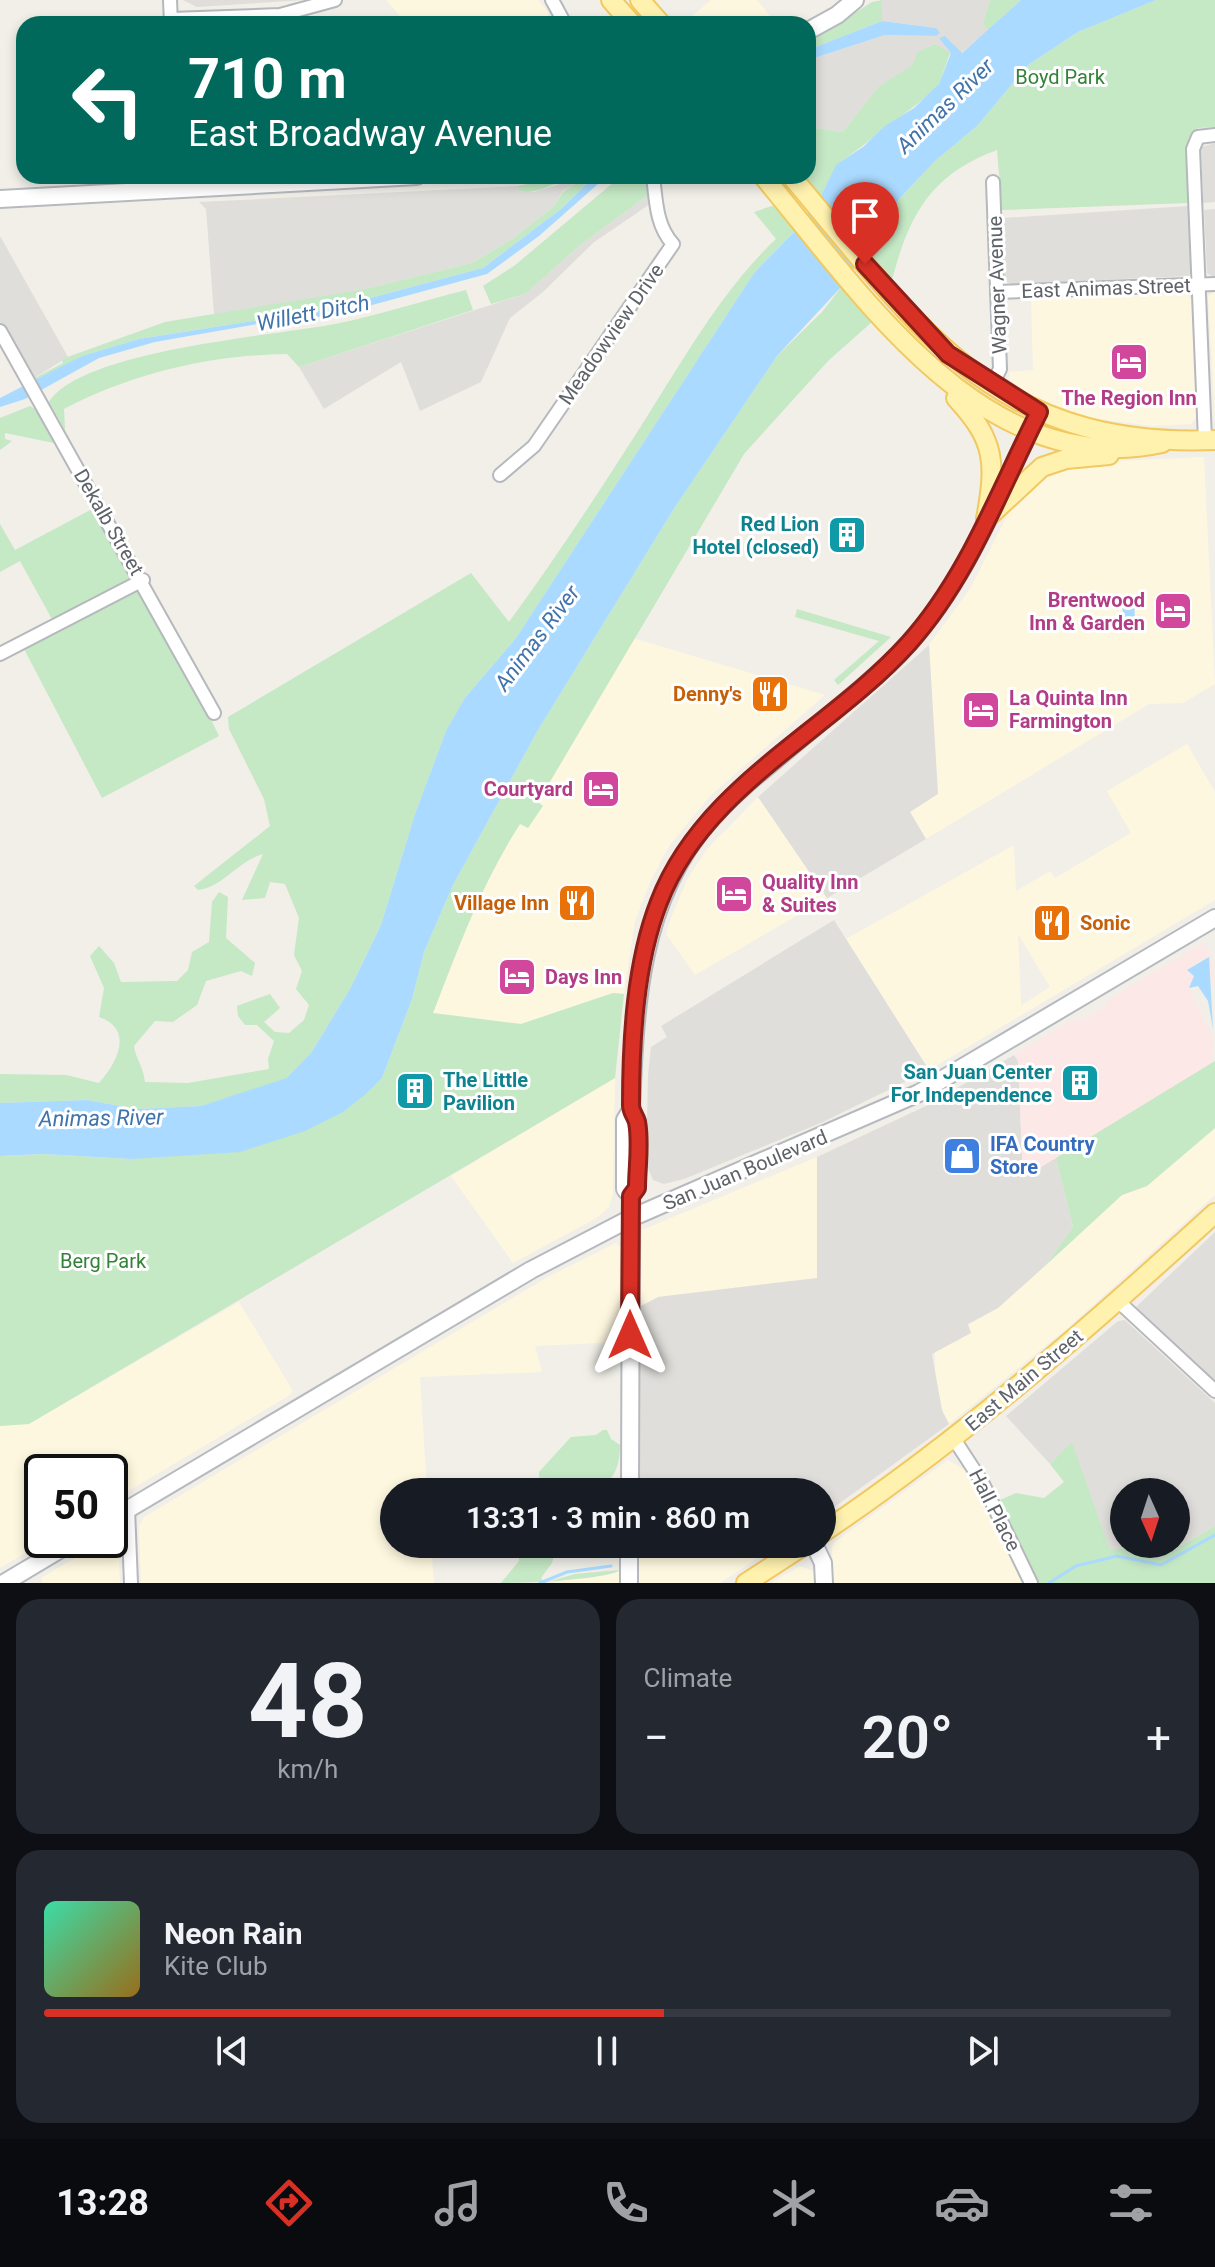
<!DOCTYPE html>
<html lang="en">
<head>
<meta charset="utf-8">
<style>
  :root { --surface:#171b24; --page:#242831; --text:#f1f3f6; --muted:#9ea1a6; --line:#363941; --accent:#d93025 }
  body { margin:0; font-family:Roboto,sans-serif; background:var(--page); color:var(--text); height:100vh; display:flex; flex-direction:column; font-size:30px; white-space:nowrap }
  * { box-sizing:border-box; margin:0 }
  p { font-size:26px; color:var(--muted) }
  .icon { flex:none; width:44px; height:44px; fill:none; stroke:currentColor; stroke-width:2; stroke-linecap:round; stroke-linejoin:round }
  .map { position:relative; height:1583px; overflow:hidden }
  .side { display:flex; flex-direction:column; gap:16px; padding:16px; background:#0d0f14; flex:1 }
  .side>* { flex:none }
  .top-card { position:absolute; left:16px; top:16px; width:800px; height:168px; border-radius:24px; box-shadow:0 4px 12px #0003; background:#00695c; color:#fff; overflow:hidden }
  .needle { width:52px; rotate:177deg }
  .buttons { position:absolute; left:1110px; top:1478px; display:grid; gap:16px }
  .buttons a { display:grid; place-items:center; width:80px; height:80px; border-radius:50%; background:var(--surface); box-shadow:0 4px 12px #0003; font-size:40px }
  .speed { position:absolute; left:24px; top:1454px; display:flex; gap:16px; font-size:40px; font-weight:700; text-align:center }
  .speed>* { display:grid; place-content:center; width:104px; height:104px; border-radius:50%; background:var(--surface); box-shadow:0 4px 12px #0003; line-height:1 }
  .speed .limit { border:4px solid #111; border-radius:12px; background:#fff; color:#111 }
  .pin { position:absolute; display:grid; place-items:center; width:68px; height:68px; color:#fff; margin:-82px -34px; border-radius:50% 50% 50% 0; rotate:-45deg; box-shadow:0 0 8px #0007 }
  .pin .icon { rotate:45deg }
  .me { position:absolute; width:88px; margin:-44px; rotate:0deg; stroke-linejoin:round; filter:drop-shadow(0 0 6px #0008) }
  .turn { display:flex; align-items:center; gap:28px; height:168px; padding:0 40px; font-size:36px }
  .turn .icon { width:104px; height:104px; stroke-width:2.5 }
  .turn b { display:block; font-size:56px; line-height:68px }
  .big { font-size:60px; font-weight:600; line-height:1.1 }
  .side .card { flex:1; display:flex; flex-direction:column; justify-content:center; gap:12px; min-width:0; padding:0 28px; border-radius:24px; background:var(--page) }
  .side .dial { align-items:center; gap:0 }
  .dial b { font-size:104px; line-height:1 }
  .song { display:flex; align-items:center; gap:24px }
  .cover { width:96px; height:96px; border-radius:12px; background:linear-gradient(135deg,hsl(160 70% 55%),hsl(40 70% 35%)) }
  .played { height:8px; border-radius:4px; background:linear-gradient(90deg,var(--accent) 55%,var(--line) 55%) }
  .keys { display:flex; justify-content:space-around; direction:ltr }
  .heat { display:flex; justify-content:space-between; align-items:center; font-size:44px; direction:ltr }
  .side .tiles { flex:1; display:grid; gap:16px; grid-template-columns:1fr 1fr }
  .card:last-child { grid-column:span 2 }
  .trip { position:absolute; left:380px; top:1478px; width:456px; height:80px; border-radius:40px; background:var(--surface); box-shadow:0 4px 12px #0003; font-weight:600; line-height:80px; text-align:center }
  .tab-bar { display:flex; height:128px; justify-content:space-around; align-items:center; background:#090b0e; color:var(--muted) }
  .tab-bar .icon { width:56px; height:56px }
  .tab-bar .on { color:var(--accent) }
  .tab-bar b { font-size:36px; color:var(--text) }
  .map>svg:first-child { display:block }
</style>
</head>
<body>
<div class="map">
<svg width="1215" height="1583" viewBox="0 0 1215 1583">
  <rect width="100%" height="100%" fill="#f1efe8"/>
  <!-- commercial -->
  <g fill="#fef7e0" fill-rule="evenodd">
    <polygon points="386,0 538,0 548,12 550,24 407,24"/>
    <polygon points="711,0 757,0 777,24 683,24"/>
    <polygon points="1215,292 1215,420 1208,296"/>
    <polygon points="1186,293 1192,300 1197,416 1191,424 1152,426 1083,417 1034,400 1009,386 1009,372 1033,370 1031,299"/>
    <polygon points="1204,457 1215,684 1183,703 1149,704 926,839 910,812 938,793 929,645 970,589 1012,506 1029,482 1069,463"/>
    <polygon points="633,638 825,695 709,797 669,846 651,880 635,921 624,994 613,993 521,1024 433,1013 473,912 502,852 520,824 543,806 537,803"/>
    <path d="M1187,744L1215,792V900L929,1070L846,939L1014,845L1016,891L1050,871L1055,878L1131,833L1107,791ZM1018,934L1050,987L1022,1005L1021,1004Z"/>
    <polygon points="758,797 827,898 695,975 666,934 671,918 688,878 707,849"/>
    <polygon points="615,1078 613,1194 609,1207 598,1217 513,1263 451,1176"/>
    <polygon points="1215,1128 1215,1195 1069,1327 949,1424 942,1410 935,1381 935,1351 971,1333 968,1325 998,1308 1122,1195 1147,1186"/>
    <polygon points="817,1157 817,1278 658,1297 639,1307 642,1230"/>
    <polygon points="616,1243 621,1248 620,1342 535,1346 542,1372 420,1377 427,1492 394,1492 394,1544 431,1544 434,1583 141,1583 139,1527 144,1517 548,1277"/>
    <polygon points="239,1302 293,1391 288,1396 110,1502 110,1472 42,1472 42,1540 47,1540 0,1568 0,1426 29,1424"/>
    <polygon points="948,1460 972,1474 1027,1583 833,1583 832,1546 835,1542"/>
    <polygon points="112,1536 118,1538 120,1583 43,1583 41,1578"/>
    <polygon points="663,1544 694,1544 714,1552 729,1553 747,1548 770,1550 720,1583 639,1583 638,1558 649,1556"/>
    <polygon points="800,1566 815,1572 817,1583 771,1583"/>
    <polygon points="620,1570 620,1583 553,1583 581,1576 608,1575"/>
  </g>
  <!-- industrial -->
  <g fill="#e0deda" fill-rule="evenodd">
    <polygon points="183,0 304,0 197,7"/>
    <polygon points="882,0 990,0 983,23 988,30 961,53 945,36 954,57 935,44 917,52 914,65 879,86 843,132 808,127 808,60 885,35 936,36 936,28 882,21"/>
    <polygon points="1215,143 1215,202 1203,203 1201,147"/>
    <polygon points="577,179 581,181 563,191 553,207 511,240 472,263 365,289 214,315 206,209 199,202 518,186 519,190 534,192"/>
    <polygon points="648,195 650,204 593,243 543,292 510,318 481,382 420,411 401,362 324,409 299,367 525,294 579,246"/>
    <polygon points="1188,206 1191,271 1189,276 1011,284 1005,281 1003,218"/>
    <polygon points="1215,209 1215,276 1212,276 1207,273 1204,210"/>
    <polygon points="0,236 68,357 31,380 0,322"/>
    <polygon points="929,645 938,794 910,812 926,839 827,898 758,797"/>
    <polygon points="834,920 929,1070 823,1122 684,1179 664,1184 653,1180 646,1164 648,1075 651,1047 667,1037 661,1026"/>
    <polygon points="1014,1055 1018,1061 1023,1177 1056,1158 1073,1227 1046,1265 998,1308 968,1324 971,1333 932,1354 942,1410 949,1424 822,1516 822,1492 638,1492 639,1307 658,1297 817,1278 817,1157 928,1105"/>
    <polygon points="1215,1232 1215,1382 1136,1307"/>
    <path d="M1125,1320L1215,1403V1526L1160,1558L1132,1547L1110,1551L1072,1443L1050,1464L1006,1416L1118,1321ZM1124,1492H1176V1544H1124Z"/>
  </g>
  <!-- medical -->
  <polygon fill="#fce8e6" points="1203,943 1212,957 1215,982 1211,983 1210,962 1207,957 1191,965 1194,976 1189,988 1214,1040 1212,1063 1023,1178 1018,1061 1014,1055 1072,1020 1083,1020 1103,1008 1111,998"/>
  <!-- green -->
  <g fill="#c5e8c5">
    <polygon points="882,0 882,21 808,50 808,43 872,2"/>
    <polygon points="990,0 1021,0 988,30 983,23"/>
    <path d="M1156,0H1215V127L1198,128L1187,146L1188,203L1002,210L997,150C931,174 909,215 892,280L866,250L899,199L935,161L977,126L1028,65L1078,32Z"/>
    <polygon points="935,44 950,53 939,84 930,94 836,166 821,196 803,176 808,176 808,127 843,132 879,86 913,65 917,52"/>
    <path d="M567,176H595L561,209L483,268L329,309L139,339L82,356L33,383L31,380L63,363L62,359L165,322L365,289L472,263L511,240L553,207L563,192L580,181C559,175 539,198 519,190L518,186Z"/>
    <polygon points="645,176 648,195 579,246 525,294 491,304 483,286 514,266 620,177"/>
    <path d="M775,205L796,230L754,273L516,638L464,699L446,731L415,814L381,925L350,989L311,1053L287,1079L201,1106L137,1109L87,1100L0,1103V1074L66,1075L99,1083C118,1062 134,1029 99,1017L104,988L90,956L99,946L114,963L121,982L177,981L188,970L192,952L209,942L212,902L219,892L228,897L226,938L255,963L252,976L241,971L206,981L197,1005L173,1022L155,1021L134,1046C136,1060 143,1065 145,1082L188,1083L269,1069L268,1059L274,1041L257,1025H245L238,1016L237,1006L270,994L280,1008L264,1022L275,1032L289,1033L304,1020L309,1005L296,989L302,971L294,955L299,918L285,884L270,882L265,898L242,900L263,854C238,861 223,887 198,890L194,886L270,826L264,799L229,729L228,717L471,573L509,622C558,555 603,486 648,415C686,355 724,288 776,239L754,212Z"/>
    <path d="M843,285L873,321L828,361L744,454L538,802L543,806L528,828L520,824C482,883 458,948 433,1013L521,1024L613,993L624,994L615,1078L29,1424L0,1426V1156L43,1154L131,1159L367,1093L382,1078L412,999L424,952L453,885L538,730L675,507L777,356L822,312Z"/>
    <path d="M466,290L473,310L299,367L287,354C210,355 133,373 64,409L65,430L49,402C82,350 273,336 335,324C379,315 422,301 466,290Z"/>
    <polygon points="30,406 37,410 54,443 5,433 5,439 12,441 0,450 0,418"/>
    <polygon points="96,507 131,579 53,621 20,561 0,572 0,524 15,550"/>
    <polygon points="138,590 190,677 219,736 102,798 23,647"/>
    <polygon points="797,609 891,637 838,685 834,680 879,641 795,617"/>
    <polygon points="1215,1061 1215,1128 1147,1186 1122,1195 1046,1265 1073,1227 1056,1158"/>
    <path d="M603,1430H607L611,1439L620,1445C620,1499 580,1492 540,1492L539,1472L571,1437L596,1435Z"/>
    <polygon points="1072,1442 1110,1550 1132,1547 1160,1558 1215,1526 1215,1583 1038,1583 998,1501 1016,1493 1044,1498 1064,1482 1050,1464"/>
    <path d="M518,1544H557L552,1563L541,1578L544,1583L575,1574L620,1570C606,1580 522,1583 501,1583L519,1561Z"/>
    <path d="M694,1544H780C768,1551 762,1547 750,1548C724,1550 720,1555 694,1544Z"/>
  </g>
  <!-- water -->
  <g fill="#aadaff">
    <polygon points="1021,0 1156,0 1078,32 1028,65 977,126 935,161 899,199 843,285 777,356 675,507 538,730 453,885 424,952 412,999 382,1078 367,1093 343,1112 305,1131 240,1152 131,1159 43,1154 0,1156 0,1103 87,1100 137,1109 201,1106 287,1078 311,1053 350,989 381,925 415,814 446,731 464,699 516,638 754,273 796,230 821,196 836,165 863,147 885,126 914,108 939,84 951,53 939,38 945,36 962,53"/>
    <polygon points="882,21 936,28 940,33 936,36 885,35 808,60 808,50"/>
    <polygon points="595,176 607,176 539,236 487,274 335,315 263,323 155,342 99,358 25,399 0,407 0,398 82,356 139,339 329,309 483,268 561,209"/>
    <polygon points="1122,597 1134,597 1135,621 1123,621"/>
    <polygon points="1209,957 1213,1029 1208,1001 1198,986 1189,988 1194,976 1187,970"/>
  </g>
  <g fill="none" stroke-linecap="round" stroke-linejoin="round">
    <!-- stream -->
    <g stroke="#aadaff" stroke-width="3">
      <polyline points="709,1544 729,1548 743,1544"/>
      <polyline points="772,1544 773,1545"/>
      <polyline points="648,1554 659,1544"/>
      <polyline points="540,1583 567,1572 611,1566"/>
      <polyline points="1049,1583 1076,1566 1117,1556 1161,1565 1215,1535"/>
    </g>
    <!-- street casing -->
    <g stroke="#b5b8bc" stroke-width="16">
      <g id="street">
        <polyline points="170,0 171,24"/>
        <polyline points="552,0 565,24"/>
        <polyline points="171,19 280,15 335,0"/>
        <polyline points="997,292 1215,284"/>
        <polyline points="0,331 214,713"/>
        <polyline points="992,385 1000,369 993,182"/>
        <polyline points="1205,440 1193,149 1198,137 1215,135"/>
        <path d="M500,475L534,446L673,244C656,226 656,200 653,176"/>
        <polyline points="0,654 143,580"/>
        <polyline points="1118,1301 1215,1391"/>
        <polyline points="954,1439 982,1482 1031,1583"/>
        <polyline points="128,1509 131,1583"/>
      </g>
    </g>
    <!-- secondary casing -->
    <g stroke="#b6babf" stroke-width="20">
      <g id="secondary">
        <polyline points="808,31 837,15 855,0"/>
        <polyline points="0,199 417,176"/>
        <path d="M631,1196L625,1189V1120L631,1110C635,1007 639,901 710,820C738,788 773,763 805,735C840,706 878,677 909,643C969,577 999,491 1039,412"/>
        <polyline points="630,1492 631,1196 637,1188 637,1121 631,1110"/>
        <polyline points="110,1520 531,1270 631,1218 919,1093 1215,918"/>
        <polyline points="814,1544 823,1563 824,1583"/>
        <polyline points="4,1583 76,1540"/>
        <polyline points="629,1583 629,1544"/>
      </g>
    </g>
    <!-- primary casing -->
    <g stroke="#f2c960" stroke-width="22">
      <g id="primary">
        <polyline points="611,0 632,24"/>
        <polyline points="640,0 661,24"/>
        <path d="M763,176C861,293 984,482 1162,443"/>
        <path d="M791,176C919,327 994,449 1215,440"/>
        <path d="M956,398C996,441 996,463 986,519"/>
        <polyline points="986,519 1042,467 1066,459 1109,455"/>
        <path d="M822,1533C962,1439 1090,1327 1215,1213"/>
        <polyline points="746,1583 806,1544"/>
      </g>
    </g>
    <!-- street -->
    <use href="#street" stroke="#fff" stroke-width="12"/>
    <!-- secondary -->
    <use href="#secondary" stroke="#fff" stroke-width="16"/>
    <!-- primary -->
    <use href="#primary" stroke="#fff2af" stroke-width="18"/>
  </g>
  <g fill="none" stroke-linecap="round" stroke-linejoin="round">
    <!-- route casing -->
    <g stroke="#8d1f18" stroke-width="20">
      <path id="route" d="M630,1335L631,1196L637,1188C637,1168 641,1142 637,1122C635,1115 631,1112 631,1105C631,1040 635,963 659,902C703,786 830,731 909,643C968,577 999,491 1039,412L948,354L865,264"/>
    </g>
    <!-- route -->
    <use href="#route" stroke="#d93025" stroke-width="14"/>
  </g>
  <!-- icons -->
  <defs>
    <g id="hotel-square" transform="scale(2)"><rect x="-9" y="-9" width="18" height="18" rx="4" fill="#d1479c" stroke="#fff"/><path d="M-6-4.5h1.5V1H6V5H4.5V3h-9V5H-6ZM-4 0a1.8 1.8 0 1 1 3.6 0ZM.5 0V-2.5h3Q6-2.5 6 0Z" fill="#fff"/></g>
    <g id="building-square" transform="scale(2)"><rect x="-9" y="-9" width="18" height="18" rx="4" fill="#0f9aa8" stroke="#fff"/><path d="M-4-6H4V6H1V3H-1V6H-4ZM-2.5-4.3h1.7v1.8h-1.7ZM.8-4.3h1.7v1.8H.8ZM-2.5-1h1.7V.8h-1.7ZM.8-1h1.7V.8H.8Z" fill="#fff"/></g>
    <g id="restaurant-square" transform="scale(2)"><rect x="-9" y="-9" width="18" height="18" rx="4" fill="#e8710a" stroke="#fff"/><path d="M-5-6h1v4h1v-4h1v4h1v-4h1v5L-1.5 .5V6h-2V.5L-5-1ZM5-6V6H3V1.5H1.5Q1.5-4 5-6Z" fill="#fff"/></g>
    <g id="shop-square" transform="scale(2)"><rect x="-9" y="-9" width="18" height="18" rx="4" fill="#3f7fe0" stroke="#fff"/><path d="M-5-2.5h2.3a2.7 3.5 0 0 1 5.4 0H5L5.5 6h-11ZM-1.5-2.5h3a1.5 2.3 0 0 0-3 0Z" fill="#fff"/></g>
  </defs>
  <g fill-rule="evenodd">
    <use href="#hotel-square" x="1129" y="362"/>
    <use href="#building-square" x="847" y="535"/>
    <use href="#hotel-square" x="1173" y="611"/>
    <use href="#restaurant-square" x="770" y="694"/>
    <use href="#hotel-square" x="981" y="710"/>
    <use href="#hotel-square" x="601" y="789"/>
    <use href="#hotel-square" x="734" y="894"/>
    <use href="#restaurant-square" x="577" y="903"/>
    <use href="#restaurant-square" x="1052" y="923"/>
    <use href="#hotel-square" x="517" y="977"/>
    <use href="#building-square" x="1080" y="1083"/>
    <use href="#building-square" x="415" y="1091"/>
    <use href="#shop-square" x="962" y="1156"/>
  </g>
  <g text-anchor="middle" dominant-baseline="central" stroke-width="6" stroke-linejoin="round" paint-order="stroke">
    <!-- park labels -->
    <g font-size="20" fill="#348238" stroke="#fff">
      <text x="1060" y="77">Boyd Park</text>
      <text x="103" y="1261">Berg Park</text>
    </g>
    <!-- street labels -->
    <g font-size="20" fill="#5f6368" stroke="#fff">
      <text transform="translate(997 285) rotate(-92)">Wagner Avenue</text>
      <text transform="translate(1106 288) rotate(-2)">East Animas Street</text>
      <text transform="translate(611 334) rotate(-55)">Meadowview Drive</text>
      <text transform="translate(109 522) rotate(60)">Dekalb Street</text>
      <text transform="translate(745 1170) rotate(-23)">San Juan Boulevard</text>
      <text transform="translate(1024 1380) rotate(-40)">East Main Street</text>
      <text transform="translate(995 1510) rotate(63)">Hall Place</text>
    </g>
    <!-- hotel labels -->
    <g font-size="20" font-weight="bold" fill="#b23c85" stroke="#fff" text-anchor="start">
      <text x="1129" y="398" text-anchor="middle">The Region Inn</text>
      <text x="1145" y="600" text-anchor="end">Brentwood<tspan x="1145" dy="23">Inn &amp; Garden</tspan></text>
      <text x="1009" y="698">La Quinta Inn<tspan x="1009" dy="23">Farmington</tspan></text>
      <text x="573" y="789" text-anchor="end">Courtyard</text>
      <text x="762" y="882">Quality Inn<tspan x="762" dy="23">&amp; Suites</tspan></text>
      <text x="545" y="977">Days Inn</text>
    </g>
    <!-- culture labels -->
    <g font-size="20" font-weight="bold" fill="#0d838f" stroke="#fff" text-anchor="end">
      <text x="819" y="524">Red Lion<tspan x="819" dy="23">Hotel (closed)</tspan></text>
      <text x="1052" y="1072">San Juan Center<tspan x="1052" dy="23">For Independence</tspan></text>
      <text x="443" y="1080" text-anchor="start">The Little<tspan x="443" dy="23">Pavilion</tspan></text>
    </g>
    <!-- food labels -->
    <g font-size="20" font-weight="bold" fill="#c56008" stroke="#fff" text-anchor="end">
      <text x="742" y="694">Denny's</text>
      <text x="549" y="903">Village Inn</text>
      <text x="1080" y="923" text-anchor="start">Sonic</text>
    </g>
    <!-- shop labels -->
    <g font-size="20" font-weight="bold" fill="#366cbe" stroke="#fff" text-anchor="start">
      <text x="990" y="1144">IFA Country<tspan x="990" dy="23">Store</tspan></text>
    </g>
    <!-- water labels -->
    <g font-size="22" font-style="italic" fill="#4174aa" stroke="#fff">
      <text transform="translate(945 106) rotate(-44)">Animas River</text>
      <text transform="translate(313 313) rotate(-11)">Willett Ditch</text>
      <text transform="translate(537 638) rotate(-53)">Animas River</text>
      <text transform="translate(101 1118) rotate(-1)">Animas River</text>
    </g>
  </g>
</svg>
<div class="buttons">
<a><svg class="needle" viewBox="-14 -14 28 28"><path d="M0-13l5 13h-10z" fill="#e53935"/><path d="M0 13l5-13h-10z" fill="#9ea1a6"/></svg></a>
</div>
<div class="speed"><div class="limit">50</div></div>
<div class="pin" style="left:865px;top:264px;background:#d93025"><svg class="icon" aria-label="arrive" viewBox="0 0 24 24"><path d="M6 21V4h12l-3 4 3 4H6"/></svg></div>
<svg class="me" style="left:630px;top:1335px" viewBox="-20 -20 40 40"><path d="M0-17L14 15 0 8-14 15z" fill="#d93025" stroke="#fff" stroke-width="4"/></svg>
<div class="trip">13:31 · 3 min · 860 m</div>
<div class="top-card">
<div class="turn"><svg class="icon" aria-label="left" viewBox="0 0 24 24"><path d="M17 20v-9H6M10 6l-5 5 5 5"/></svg><div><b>710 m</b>East Broadway Avenue</div></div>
</div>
</div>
<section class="side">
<div class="tiles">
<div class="card dial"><b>48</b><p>km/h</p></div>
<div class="card"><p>Climate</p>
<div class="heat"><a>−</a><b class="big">20°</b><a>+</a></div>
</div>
<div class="card">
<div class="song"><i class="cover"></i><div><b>Neon Rain</b><p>Kite Club</p></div></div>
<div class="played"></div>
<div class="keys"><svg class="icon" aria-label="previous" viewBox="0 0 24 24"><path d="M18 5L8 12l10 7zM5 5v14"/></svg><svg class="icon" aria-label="pause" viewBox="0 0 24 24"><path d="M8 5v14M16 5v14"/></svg><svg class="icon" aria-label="next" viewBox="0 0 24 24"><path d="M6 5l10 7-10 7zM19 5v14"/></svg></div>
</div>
</div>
</section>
<nav class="tab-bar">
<b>13:28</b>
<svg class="icon on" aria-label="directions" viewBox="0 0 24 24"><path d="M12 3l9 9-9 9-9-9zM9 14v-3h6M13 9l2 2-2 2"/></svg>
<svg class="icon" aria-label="music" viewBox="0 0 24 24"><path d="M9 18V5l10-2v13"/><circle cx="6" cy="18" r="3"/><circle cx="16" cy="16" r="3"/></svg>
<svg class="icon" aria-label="phone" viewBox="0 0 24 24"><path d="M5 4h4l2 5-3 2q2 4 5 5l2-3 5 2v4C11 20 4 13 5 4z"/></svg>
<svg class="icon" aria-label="climate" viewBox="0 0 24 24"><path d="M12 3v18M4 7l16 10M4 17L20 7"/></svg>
<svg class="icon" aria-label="car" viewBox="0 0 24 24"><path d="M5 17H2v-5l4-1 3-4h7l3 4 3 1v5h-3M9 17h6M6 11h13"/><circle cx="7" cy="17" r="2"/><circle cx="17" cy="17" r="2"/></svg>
<svg class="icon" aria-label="filters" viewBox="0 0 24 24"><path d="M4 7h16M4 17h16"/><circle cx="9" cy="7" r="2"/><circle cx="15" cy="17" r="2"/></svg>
</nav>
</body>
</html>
